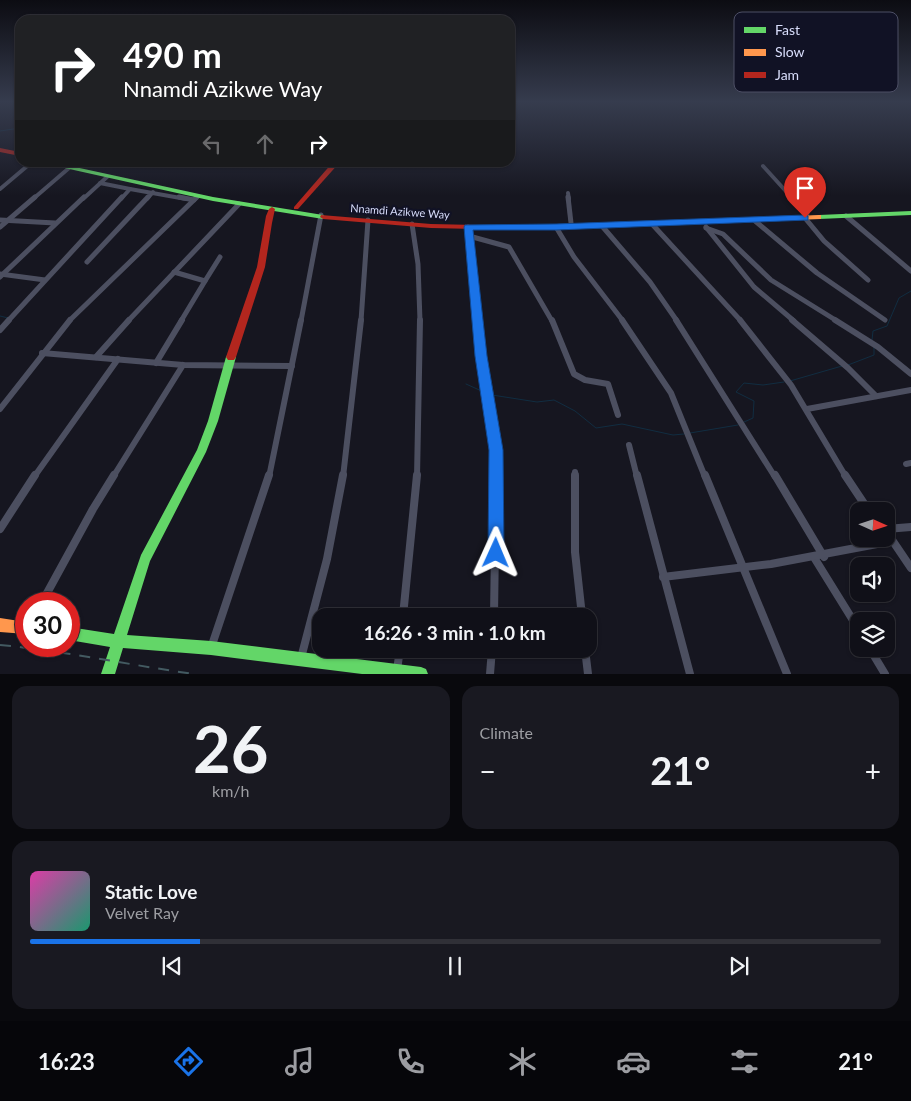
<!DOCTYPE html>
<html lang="en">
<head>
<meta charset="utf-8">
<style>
  :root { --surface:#101018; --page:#191921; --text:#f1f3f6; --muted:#9c9da2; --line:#303037; --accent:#1a73e8 }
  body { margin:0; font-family:Lato,sans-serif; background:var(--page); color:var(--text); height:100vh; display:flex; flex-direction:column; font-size:19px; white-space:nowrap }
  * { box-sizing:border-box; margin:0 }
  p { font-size:16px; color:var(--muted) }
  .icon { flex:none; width:28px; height:28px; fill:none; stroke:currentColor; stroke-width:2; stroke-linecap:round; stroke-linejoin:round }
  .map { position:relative; height:674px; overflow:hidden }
  .drawer { display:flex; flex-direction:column; gap:12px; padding:12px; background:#09090d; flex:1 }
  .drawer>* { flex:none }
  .hud { position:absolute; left:15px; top:15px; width:500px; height:152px; border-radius:15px; box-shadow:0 1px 4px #0004,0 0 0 1px var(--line); background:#202124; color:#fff; overflow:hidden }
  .needle { width:32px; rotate:93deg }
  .controls { position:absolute; left:850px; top:502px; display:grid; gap:10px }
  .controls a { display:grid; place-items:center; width:45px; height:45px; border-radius:10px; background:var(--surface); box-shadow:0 1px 4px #0004,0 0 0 1px var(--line); font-size:25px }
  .speed { position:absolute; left:15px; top:592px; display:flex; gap:10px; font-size:25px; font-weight:700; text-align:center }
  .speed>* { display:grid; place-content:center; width:65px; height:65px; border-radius:50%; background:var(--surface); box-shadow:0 1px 4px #0004,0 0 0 1px var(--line); line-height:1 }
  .speed .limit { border:8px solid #d22; background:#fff; color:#111 }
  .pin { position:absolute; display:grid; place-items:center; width:42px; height:42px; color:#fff; margin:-51px -21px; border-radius:50% 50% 50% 0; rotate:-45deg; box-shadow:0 0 5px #0007 }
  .pin .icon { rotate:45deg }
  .me { position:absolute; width:55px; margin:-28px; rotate:1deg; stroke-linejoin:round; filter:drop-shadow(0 0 4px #0008) }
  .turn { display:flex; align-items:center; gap:18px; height:105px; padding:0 25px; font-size:22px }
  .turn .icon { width:65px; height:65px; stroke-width:2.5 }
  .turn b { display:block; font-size:35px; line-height:42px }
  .lanes { display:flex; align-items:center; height:48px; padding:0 25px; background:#0003; justify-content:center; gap:25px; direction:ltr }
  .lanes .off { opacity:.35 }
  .big { font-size:38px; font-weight:700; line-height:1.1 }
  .drawer .card { flex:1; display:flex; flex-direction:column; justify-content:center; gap:8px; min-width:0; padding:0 18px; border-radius:15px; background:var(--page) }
  .drawer .dial { align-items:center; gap:0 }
  .dial b { font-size:65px; line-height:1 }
  .song { display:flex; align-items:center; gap:15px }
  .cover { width:60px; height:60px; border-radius:8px; background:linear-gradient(135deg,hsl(320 70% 55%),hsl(160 70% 35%)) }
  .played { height:5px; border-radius:2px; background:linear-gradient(90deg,var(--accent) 20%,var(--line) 20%) }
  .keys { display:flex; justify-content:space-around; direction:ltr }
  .heat { display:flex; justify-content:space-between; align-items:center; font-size:28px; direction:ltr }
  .drawer .tiles { flex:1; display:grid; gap:12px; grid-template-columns:1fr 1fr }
  .card:last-child { grid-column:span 2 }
  .trip { position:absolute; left:312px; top:608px; width:285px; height:50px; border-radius:15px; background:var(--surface); box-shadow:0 1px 4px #0004,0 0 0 1px var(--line); font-weight:700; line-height:50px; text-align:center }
  .tabs { display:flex; height:80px; justify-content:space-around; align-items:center; background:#06060a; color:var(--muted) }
  .tabs .icon { width:35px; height:35px }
  .tabs .current { color:var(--accent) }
  .tabs b { font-size:22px; color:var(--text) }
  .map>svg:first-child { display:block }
</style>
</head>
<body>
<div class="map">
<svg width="911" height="674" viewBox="0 0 911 674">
  <rect width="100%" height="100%" fill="#161620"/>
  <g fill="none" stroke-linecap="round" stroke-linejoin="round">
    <!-- stream -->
    <g stroke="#112d41" stroke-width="1">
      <polyline points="0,131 20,128"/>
      <polyline points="0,316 8,318"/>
      <polyline points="872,340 873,331 887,326 899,298 911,291"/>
      <polyline points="848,365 874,355 874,347"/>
      <polyline points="790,381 842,366"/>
      <polyline points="466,384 486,393"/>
      <polyline points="492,395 537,402 554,400 575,411 596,428 622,424 673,435 684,434"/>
      <polyline points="744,422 753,418 754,401 736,392 744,383 763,385 784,382"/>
      <polyline points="690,433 738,425"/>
    </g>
    <!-- street-far3 -->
    <g stroke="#4c4f60" stroke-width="4">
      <polyline points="763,166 793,199"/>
      <polyline points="100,183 130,189 121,199"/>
      <polyline points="0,189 32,162"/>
      <polyline points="130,189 186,199"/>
      <polyline points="568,193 569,199"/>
      <polyline points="33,199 69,168"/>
      <polyline points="83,199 107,177"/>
      <polyline points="147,199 153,192"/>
      <polyline points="195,199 198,196"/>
    </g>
    <!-- street-far2 -->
    <g stroke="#4c4f60" stroke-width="5">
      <polyline points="179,197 194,200"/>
      <polyline points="568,197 571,223"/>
      <polyline points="792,197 807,214"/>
      <polyline points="846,216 911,271"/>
      <polyline points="805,218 824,241 868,280"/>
      <polyline points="0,220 55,223"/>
      <polyline points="754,220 817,273 885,320"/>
      <polyline points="412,224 418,264 420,321"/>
      <polyline points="652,224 741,321"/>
      <polyline points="602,226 650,282 677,321"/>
      <polyline points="0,227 35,197"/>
      <polyline points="468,227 477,321"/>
      <polyline points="556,227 574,257 623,321"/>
      <polyline points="706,227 754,287 794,321"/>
      <polyline points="706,228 723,234 771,280 837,321"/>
      <polyline points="469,236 509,247 552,321"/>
      <polyline points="87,262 148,197"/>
      <polyline points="174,272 205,281 181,321"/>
      <polyline points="0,274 45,280"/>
      <polyline points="0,277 84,197"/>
      <polyline points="205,281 220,257"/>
      <polyline points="8,321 122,197"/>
      <polyline points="69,321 197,197"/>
      <polyline points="128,321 239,204"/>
      <polyline points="301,321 321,215"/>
      <polyline points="361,321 368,220"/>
    </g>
    <!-- street-far1 -->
    <g stroke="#4c4f60" stroke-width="6">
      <path d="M477,320C483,372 496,424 496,477"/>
      <polyline points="552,320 574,374 585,380 608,384 618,415"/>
      <polyline points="622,320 671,393 705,477"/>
      <polyline points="676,320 775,477"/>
      <polyline points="740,320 791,385 846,477"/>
      <polyline points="792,320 848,368 876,396"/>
      <polyline points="835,320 878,347 911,374"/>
      <polyline points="0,330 9,320"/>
      <polyline points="42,353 183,365 292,366"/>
      <polyline points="96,357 129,320"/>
      <polyline points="156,363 182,320"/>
      <polyline points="0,409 70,320"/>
      <polyline points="807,409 911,390"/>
      <polyline points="629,445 637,477"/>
      <polyline points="906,464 911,463"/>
      <polyline points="575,472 575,477"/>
      <polyline points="34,477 118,359"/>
      <polyline points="113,477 183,365"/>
      <polyline points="269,477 301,320"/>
      <polyline points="343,477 361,320"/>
      <polyline points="417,477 420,320"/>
    </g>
    <!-- street -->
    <g stroke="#4c4f60" stroke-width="8">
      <polyline points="575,475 575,552 582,616"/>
      <polyline points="637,475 690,674"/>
      <polyline points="705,475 787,674"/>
      <polyline points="775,475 824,557"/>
      <polyline points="845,475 869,511"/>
      <polyline points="0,529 35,475"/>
      <polyline points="886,529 911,527"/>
      <polyline points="886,531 911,568"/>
      <polyline points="815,559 859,630"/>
      <polyline points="663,577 771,564 877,544 884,539"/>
      <polyline points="41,604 93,509 114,475"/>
      <polyline points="403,616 417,475"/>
      <polyline points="494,616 496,475"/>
      <polyline points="211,648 269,475"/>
      <polyline points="585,649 588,674"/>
      <polyline points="870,649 885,674"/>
      <polyline points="301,658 327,559 343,475"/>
      <polyline points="397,670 400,649"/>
      <polyline points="490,674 492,649"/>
    </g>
    <!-- fast -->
    <g fill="#63d668" fill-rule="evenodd">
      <polygon points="38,162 52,162 213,197 323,215 326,217 323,219 213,201"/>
      <polygon points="911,211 911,215 819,219 816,217 819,215"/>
      <polygon points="231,353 234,354 236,357 218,421 206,452 150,561 127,635 211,641 421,667 426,669 428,674 362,674 211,655 123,648 115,674 101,674 110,647 69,640 69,627 114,634 141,555 197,450 208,421 226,357 228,354"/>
    </g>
    <!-- slow -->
    <g fill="#ff974d" fill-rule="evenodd">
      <polygon points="819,215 821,215 821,219 520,230 516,228 520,226"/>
      <polygon points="0,618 26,622 26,634 0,632"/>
    </g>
    <!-- jam -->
    <g fill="#b3261e" fill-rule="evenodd">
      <polygon points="0,148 20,152 20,156 0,152"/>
      <polygon points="333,162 340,162 298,209 294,209 294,207"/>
      <polygon points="272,207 275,209 272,223 265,267 236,357 234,360 228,360 226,357 257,267 266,216 269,209"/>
      <polygon points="321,215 431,224 520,226 524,228 520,230 431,228 323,219 320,217"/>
    </g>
    <!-- rail -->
    <path stroke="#435a61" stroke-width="2" stroke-dasharray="11 9" stroke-linecap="butt" d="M0,645C65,651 129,665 194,674"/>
  </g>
  <!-- sky -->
  <linearGradient id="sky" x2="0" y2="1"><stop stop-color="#0c0c12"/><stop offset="0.52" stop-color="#363c4e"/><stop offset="1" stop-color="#363c4e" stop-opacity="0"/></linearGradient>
  <rect width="911" height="196" fill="url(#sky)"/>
  <!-- route -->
  <polygon fill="#1a73e8" stroke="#114b97" points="805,215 808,216 808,220 556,230 473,230 487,356 503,450 504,553 501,559 496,561 490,559 488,553 489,450 475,356 464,227 465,225 556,224"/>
  <g text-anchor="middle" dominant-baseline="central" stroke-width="4.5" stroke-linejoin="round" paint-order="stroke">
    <!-- far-street labels -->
    <g font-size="11" fill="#d8ddfb" stroke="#111225">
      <text transform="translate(400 211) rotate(4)">Nnamdi Azikwe Way</text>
    </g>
  </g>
  <!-- legend -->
  <rect x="734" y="12" width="164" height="80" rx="8" fill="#111225" stroke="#4d4f65" stroke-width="1"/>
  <rect x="744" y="27" width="22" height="6" fill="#63d668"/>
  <rect x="744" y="49" width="22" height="7" fill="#ff974d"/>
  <rect x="744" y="72" width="22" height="6" fill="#b3261e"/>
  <g font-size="14" fill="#d8ddfb">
    <text x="775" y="35">Fast</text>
    <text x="775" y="57">Slow</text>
    <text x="775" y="80">Jam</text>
  </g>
</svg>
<div class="controls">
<a><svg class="needle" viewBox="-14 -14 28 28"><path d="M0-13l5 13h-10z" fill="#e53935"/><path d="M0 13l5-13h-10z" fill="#9c9da2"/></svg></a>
<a><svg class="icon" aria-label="sound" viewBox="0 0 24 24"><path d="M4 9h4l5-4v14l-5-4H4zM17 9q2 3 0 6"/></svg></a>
<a><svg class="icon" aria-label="layers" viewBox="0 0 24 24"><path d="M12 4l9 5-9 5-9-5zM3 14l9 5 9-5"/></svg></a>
</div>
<div class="speed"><div class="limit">30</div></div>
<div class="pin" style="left:805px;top:218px;background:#d93025"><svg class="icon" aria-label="arrive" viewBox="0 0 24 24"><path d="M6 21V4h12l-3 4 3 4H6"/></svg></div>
<svg class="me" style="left:496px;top:553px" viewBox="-20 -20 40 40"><path d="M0-17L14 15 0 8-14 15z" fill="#1a73e8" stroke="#fff" stroke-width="4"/></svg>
<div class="trip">16:26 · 3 min · 1.0 km</div>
<div class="hud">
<div class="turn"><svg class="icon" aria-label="right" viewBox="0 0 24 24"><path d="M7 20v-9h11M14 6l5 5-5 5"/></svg><div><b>490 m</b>Nnamdi Azikwe Way</div></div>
<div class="lanes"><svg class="icon off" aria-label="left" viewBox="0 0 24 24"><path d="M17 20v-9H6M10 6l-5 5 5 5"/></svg><svg class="icon off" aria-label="ahead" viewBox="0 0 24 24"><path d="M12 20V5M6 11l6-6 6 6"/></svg><svg class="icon" aria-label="right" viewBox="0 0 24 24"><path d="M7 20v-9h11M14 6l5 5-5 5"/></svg></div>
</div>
</div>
<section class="drawer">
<div class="tiles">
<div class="card dial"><b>26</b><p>km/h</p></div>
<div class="card"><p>Climate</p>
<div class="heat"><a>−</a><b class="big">21°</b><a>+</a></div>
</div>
<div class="card">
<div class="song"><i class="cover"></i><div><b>Static Love</b><p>Velvet Ray</p></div></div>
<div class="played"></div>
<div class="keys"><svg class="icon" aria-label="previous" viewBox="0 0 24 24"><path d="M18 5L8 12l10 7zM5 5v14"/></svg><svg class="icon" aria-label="pause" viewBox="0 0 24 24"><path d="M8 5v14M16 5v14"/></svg><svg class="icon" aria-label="next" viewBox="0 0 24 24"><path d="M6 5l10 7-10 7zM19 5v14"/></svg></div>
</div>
</div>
</section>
<nav class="tabs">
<b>16:23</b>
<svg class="icon current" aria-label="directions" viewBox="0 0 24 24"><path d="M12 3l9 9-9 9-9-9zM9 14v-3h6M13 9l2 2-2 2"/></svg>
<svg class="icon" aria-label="music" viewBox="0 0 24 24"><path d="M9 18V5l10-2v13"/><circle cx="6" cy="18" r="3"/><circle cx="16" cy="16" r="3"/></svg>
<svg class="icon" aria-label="phone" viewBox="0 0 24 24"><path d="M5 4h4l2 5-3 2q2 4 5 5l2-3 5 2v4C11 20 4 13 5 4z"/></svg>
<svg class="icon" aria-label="climate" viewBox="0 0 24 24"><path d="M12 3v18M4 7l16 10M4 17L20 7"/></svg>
<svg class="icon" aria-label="car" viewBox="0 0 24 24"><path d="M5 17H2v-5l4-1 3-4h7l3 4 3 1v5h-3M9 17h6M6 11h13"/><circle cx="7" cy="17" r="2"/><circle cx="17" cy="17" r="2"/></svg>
<svg class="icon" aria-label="filters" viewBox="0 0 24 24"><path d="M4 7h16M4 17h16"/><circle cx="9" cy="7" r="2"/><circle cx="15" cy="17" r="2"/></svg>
<b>21°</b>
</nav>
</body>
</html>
